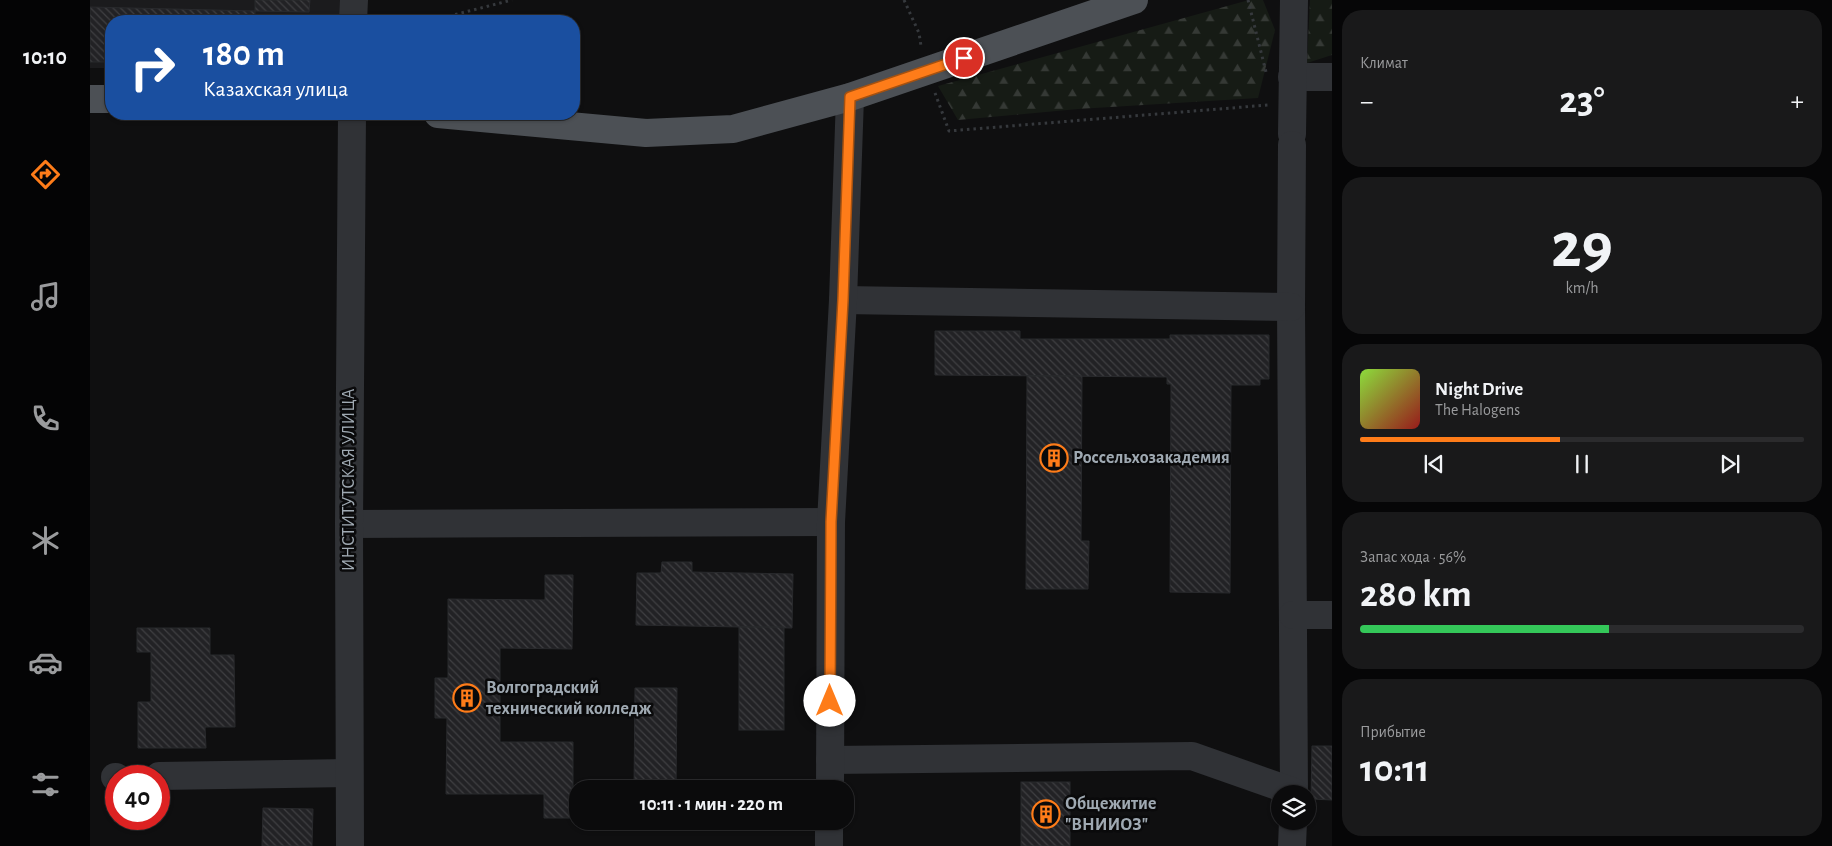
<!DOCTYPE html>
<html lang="ru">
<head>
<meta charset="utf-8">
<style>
  :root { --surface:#0b0b0c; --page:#19191a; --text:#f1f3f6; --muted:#9a9b9d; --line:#2b2b2d; --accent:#fe7c19 }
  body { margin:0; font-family:"Alegreya Sans",sans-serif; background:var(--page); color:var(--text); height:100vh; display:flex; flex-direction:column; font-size:19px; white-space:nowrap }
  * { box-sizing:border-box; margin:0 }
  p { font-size:16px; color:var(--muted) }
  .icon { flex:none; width:28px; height:28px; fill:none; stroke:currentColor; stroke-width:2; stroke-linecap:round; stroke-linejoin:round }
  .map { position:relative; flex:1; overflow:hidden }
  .panel { display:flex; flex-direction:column; gap:10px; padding:10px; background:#060607; width:500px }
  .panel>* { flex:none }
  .guide { position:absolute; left:15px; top:15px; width:475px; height:105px; border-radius:20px; box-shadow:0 1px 4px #0004,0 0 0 1px var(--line); background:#1a4fa0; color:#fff; overflow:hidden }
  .fabs { position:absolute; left:1181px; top:785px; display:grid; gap:10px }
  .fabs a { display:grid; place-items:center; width:45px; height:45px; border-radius:50%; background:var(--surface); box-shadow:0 1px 4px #0004,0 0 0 1px var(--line); font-size:25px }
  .speed { position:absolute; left:15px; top:765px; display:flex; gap:10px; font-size:25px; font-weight:700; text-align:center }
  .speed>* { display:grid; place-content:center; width:65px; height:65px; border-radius:50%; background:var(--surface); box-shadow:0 1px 4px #0004,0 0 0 1px var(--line); line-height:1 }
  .speed .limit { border:8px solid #d22; background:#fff; color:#111 }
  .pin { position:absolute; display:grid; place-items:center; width:42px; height:42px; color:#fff; margin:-21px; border:2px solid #fff; border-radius:50%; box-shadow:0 1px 5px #0007 }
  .me { position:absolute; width:55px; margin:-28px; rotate:0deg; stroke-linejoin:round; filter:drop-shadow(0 0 4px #0008) }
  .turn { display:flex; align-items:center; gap:18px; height:105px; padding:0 15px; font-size:22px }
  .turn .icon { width:65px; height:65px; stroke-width:2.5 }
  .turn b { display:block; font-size:35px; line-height:42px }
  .big { font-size:38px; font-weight:700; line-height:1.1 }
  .panel .widget { flex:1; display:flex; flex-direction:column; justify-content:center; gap:8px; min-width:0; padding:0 18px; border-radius:20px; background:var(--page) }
  .panel .dial { align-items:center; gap:0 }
  .dial b { font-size:65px; line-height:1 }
  .song { display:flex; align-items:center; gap:15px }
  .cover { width:60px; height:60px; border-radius:8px; background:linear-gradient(135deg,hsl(90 70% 55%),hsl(0 70% 35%)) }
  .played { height:5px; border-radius:2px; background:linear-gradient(90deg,var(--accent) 45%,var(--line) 45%) }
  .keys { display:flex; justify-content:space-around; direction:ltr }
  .heat { display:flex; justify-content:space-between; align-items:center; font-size:28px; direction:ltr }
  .charge { height:8px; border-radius:4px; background:linear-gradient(90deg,#34c759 56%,var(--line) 0) }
  .trip { position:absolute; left:479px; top:780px; width:285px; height:50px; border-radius:20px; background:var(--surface); box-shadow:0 1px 4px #0004,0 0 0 1px var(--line); font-weight:700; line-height:50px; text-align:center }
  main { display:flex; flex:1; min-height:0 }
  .dock { display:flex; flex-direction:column; width:90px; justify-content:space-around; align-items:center; background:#040405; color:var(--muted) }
  .dock .icon { width:35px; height:35px }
  .dock .on { color:var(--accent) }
  .dock b { font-size:22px; color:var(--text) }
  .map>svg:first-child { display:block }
</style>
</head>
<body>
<main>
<nav class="dock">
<b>10:10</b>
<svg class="icon on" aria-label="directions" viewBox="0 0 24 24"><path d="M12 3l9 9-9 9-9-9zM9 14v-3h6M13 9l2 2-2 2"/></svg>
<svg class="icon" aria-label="music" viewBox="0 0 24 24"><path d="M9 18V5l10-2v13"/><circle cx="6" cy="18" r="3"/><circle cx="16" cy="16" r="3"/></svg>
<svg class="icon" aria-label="phone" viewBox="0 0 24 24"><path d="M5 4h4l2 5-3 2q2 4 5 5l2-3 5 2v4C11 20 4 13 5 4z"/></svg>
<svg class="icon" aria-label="climate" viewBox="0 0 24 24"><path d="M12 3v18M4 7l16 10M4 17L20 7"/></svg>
<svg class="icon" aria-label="car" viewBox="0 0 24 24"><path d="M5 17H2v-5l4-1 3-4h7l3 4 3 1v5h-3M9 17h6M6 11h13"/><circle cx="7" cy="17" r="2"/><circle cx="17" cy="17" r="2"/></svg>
<svg class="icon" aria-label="filters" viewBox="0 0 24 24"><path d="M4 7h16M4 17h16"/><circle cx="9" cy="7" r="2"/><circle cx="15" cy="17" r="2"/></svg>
</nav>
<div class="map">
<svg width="1242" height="846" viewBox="0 0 1242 846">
  <defs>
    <pattern id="forest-firs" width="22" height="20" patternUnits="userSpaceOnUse" patternTransform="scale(1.25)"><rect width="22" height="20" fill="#161b15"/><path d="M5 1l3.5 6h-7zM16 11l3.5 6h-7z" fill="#353935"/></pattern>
    <pattern id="building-back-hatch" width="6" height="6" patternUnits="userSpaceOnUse" patternTransform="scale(1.25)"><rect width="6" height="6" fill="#222225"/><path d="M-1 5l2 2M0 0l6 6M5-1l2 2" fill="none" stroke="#3f3f42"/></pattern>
  </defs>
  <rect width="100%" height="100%" fill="#0f0f10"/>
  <!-- built -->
  <polygon fill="#1b1b1d" points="0,0 254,0 253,21 21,21 21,68 0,68"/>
  <!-- forest -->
  <g fill="url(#forest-firs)">
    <polygon points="1159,0 1173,0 1185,30 1168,98 988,109 868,120 848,86"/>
    <polygon points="1220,0 1242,0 1242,55 1217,63"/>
  </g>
  <!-- building -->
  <g fill="url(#building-back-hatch)" stroke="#292a2d">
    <polygon points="165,0 220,0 219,12 165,11"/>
    <polygon points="0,7 165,11 165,21 21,21 21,62 0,62"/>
    <polygon points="845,331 930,331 930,339 1080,339 1080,335 1179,335 1179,379 1170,379 1170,385 1141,385 1140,593 1080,592 1081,384 1077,384 1077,377 845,375"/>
    <polygon points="937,376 992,376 991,541 999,541 998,589 936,589"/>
    <polygon points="572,562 602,562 602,572 703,574 702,628 546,625 547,573 571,573"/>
    <polygon points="455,575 483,575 482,649 410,648 410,742 483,742 483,818 454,818 454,794 356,794 357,718 345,718 345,678 358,678 358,599 455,600"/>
    <rect x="649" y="627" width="45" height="103"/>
    <polygon points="47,628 120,628 120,655 144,655 145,727 115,727 116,748 48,748 48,702 61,702 61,652 47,652"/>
    <polygon points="545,688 587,688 586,789 544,789"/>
    <polygon points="1222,746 1242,746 1242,800 1221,799"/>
    <rect x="931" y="782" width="49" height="64"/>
    <polygon points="173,808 223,809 222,846 172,846"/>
  </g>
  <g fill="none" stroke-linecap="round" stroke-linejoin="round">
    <!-- path -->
    <g stroke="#36393d" stroke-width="3" stroke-dasharray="2.5 4" stroke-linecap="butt">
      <polyline points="814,0 829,33 831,46"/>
      <polyline points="1158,0 1176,72"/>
      <polyline points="340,21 422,0"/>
      <polyline points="845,93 859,131 1178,105"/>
    </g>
    <!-- minor -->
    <g stroke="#303236" stroke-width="28">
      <polyline points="263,21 264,0"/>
      <polyline points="1202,77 1242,77"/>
      <polyline points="1202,134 1204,0"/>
      <polyline points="1202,145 1201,307 1204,794"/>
      <polyline points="753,300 1201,307"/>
      <polyline points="259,524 741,522"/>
      <polyline points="1203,615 1242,615"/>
      <polyline points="740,760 1102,756 1204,792"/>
      <polyline points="69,776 259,773"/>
      <polyline points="25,777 26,777"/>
      <polyline points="740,789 741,522 753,300 760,97"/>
      <polyline points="260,846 259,524 262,114"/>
      <polyline points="739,846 739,821"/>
      <polyline points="1202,846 1203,821"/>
    </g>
    <!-- major -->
    <g stroke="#4c5055" stroke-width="28">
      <polyline points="0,99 21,99"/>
      <polyline points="348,114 556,133 643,129 760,97 1044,0"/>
    </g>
  </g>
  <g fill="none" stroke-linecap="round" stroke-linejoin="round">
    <!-- route casing -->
    <g stroke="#a55110" stroke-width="12">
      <polyline id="route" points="740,701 741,522 753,300 760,97 874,58"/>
    </g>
    <!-- route -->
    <use href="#route" stroke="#fe7c19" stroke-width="9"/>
  </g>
  <!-- icons -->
  <defs>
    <g id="building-ring" transform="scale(1.4375)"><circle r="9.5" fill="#0a0a0b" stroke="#fe7c19" stroke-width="1.5"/><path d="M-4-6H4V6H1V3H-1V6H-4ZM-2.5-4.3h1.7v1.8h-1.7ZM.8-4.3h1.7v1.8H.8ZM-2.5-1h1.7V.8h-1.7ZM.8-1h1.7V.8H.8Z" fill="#fe7c19"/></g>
  </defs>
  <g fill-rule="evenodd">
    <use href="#building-ring" x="964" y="458"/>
    <use href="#building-ring" x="377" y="698"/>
    <use href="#building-ring" x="956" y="814"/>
  </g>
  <g text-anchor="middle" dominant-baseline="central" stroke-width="5" stroke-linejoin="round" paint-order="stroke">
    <!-- poi labels -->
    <g font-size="18" font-weight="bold" fill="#9fa9b2" stroke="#0a0a0b" text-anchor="start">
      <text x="983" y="458">Россельхозакадемия</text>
      <text x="396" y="688">Волгоградский<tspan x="396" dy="21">технический колледж</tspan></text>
      <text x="975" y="804">Общежитие<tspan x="975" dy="21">"ВНИИОЗ"</tspan></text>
    </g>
    <!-- street labels -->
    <g font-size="18" fill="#9fa9b2" stroke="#0a0a0b">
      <text transform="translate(259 480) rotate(-90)">ИНСТИТУТСКАЯ УЛИЦА</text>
    </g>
  </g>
</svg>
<div class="fabs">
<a><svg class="icon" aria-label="layers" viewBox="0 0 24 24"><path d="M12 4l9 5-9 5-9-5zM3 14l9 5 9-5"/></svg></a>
</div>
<div class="speed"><div class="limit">40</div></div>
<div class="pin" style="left:874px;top:58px;background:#d93025"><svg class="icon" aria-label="arrive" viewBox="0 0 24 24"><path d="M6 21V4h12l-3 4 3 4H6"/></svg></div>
<svg class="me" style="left:740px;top:701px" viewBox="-20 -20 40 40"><circle r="19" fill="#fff"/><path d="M0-13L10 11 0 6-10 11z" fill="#fe7c19"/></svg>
<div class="trip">10:11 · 1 мин · 220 m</div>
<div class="guide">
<div class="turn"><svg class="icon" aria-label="right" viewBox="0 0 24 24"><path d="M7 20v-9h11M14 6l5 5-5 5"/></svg><div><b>180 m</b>Казахская улица</div></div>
</div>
</div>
<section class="panel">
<div class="widget"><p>Климат</p>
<div class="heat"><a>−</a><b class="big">23°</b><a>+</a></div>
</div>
<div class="widget dial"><b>29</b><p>km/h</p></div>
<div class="widget">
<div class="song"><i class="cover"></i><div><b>Night Drive</b><p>The Halogens</p></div></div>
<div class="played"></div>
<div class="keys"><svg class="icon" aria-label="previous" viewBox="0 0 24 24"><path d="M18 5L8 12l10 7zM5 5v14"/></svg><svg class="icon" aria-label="pause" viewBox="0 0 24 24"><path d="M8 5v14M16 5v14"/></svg><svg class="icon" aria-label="next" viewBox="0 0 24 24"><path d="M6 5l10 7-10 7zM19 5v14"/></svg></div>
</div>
<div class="widget"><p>Запас хода · 56%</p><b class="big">280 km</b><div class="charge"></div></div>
<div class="widget"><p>Прибытие</p><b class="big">10:11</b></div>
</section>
</main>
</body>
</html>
